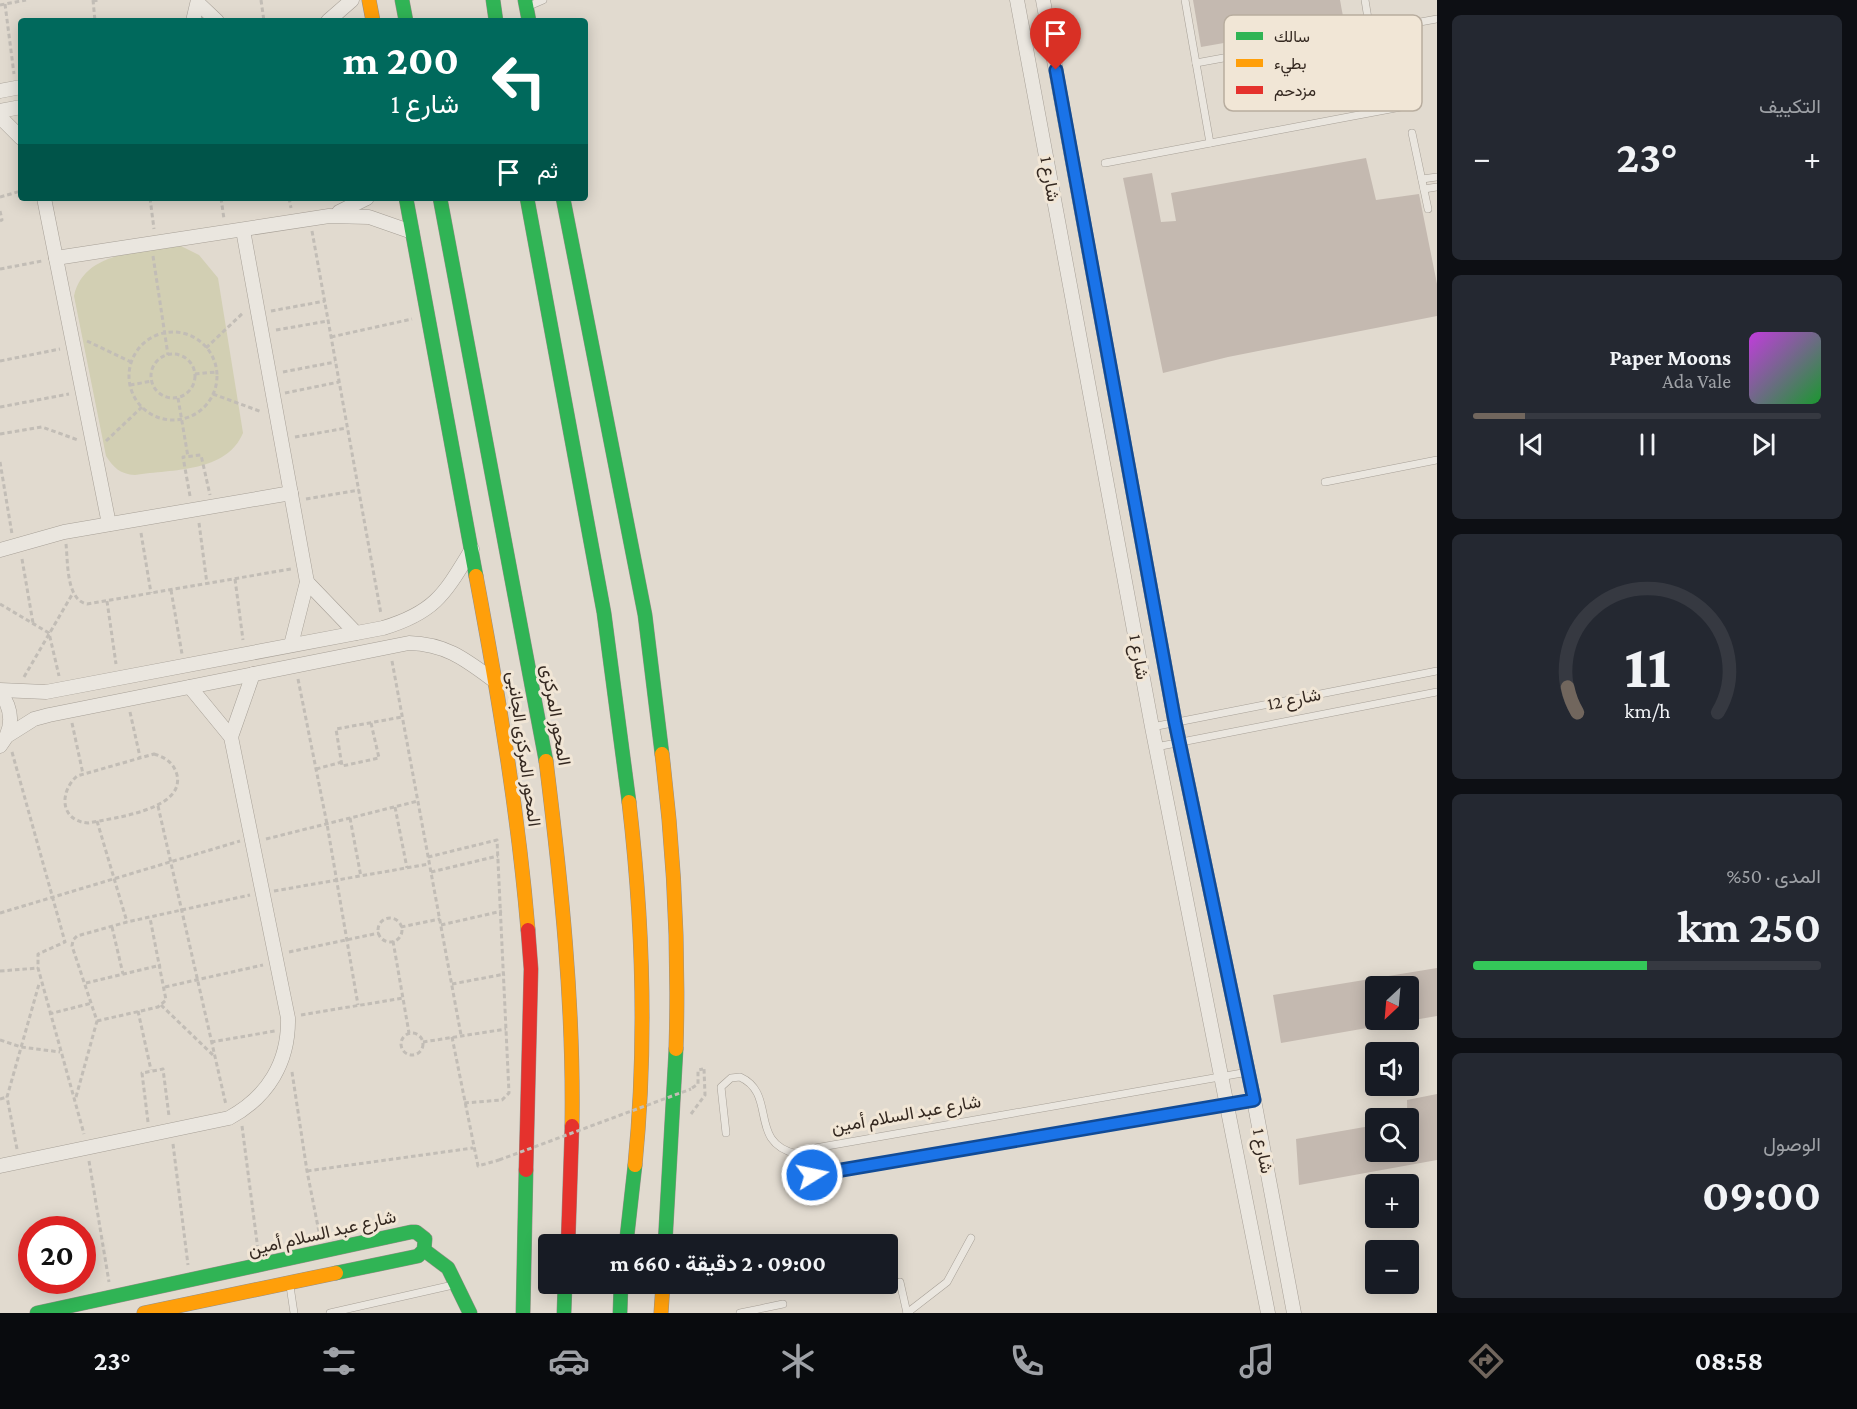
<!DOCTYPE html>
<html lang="ar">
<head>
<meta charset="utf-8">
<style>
  :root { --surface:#171b24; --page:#242831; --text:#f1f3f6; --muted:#9ea1a6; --line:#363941; --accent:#71665d }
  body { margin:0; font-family:"Crimson Pro",Vazirmatn,serif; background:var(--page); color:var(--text); direction:rtl; height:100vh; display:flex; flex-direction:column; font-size:22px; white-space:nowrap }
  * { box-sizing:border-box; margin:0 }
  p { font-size:20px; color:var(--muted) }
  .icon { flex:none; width:33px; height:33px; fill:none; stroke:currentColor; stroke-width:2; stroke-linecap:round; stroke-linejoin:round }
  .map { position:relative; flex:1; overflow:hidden; direction:ltr }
  .drawer { display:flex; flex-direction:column; gap:15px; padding:15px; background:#0d0f14; width:420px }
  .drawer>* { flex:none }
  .hud { position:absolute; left:18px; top:18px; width:570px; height:183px; border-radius:6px; box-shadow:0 3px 15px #0003; direction:rtl; background:#00695c; color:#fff; overflow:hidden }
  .needle { width:39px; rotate:206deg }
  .fabs { position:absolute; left:1365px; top:976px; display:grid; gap:12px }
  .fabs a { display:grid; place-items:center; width:54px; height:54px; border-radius:6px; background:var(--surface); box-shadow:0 3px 15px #0003; font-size:30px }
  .speed { position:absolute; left:18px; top:1216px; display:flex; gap:12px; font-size:30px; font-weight:700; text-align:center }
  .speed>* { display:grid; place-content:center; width:78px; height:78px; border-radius:50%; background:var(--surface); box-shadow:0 3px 15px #0003; line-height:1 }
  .speed .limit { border:9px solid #d22; background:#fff; color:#111 }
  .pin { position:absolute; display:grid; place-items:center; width:51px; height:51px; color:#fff; margin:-62px -26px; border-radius:50% 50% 50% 0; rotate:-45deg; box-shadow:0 0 6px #0007 }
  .pin .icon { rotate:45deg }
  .me { position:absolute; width:66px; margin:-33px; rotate:80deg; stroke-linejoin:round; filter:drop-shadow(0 0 4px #0008) }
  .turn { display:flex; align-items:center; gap:21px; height:126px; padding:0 30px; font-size:27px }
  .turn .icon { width:78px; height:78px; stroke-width:2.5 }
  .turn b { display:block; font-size:42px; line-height:51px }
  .then { display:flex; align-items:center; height:57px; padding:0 30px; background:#0003; gap:12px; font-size:22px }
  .big { font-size:45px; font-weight:700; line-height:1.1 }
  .drawer .tile { flex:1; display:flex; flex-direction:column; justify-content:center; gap:9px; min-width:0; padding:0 21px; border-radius:9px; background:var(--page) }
  .drawer .dial { align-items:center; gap:0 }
  .dial svg { height:156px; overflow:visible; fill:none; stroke:var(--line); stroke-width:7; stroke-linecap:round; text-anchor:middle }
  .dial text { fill:var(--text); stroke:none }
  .song { display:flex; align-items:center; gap:18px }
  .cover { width:72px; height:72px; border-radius:9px; background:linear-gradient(135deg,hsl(290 70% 55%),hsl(130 70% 35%)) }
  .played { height:6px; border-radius:3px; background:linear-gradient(90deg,var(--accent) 15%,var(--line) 15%) }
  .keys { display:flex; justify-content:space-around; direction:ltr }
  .heat { display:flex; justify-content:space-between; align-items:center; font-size:33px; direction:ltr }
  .charge { height:9px; border-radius:4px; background:linear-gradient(90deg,#34c759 50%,var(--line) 0) }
  .trip { position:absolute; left:538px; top:1234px; width:360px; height:60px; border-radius:6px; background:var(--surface); box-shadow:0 3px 15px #0003; font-weight:700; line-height:60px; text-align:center; direction:rtl }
  .dock { display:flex; height:96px; justify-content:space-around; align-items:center; background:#090b0e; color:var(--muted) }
  .dock .icon { width:42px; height:42px }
  .dock .selected { color:var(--accent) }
  .dock b { font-size:27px; color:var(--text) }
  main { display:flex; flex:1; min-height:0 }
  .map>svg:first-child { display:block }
</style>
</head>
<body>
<main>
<section class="drawer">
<div class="tile"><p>التكييف</p>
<div class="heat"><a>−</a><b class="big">23°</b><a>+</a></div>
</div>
<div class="tile">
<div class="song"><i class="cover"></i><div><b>Paper Moons</b><p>Ada Vale</p></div></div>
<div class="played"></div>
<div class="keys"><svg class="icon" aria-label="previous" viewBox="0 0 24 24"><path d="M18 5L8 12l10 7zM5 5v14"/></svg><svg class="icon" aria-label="pause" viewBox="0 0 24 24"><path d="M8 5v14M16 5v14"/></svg><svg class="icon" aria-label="next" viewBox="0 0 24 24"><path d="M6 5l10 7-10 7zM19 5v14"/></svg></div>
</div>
<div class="tile dial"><svg viewBox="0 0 100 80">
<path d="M14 69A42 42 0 1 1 86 69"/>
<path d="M14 69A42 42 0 0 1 9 56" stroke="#71665d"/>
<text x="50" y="56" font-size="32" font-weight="700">11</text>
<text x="50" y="72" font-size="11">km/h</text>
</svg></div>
<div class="tile"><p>المدى · 50%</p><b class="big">250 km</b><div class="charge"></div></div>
<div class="tile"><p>الوصول</p><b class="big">09:00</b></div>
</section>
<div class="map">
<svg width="1437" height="1313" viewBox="0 0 1437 1313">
  <rect width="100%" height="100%" fill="#e1dacf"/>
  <!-- green -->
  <path fill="#d2cfb3" d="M181,246L199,255L218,278L243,433C226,473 173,469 135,475C120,474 114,468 106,456L74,296C84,250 143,252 181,246Z"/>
  <!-- building -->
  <g fill="#c4b9b0">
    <polygon points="1193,0 1340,0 1344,22 1201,47"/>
    <polygon points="1366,158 1376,200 1419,194 1437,284 1437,316 1228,357 1163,373 1123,178 1152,173 1161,222 1176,221 1171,193"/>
    <polygon points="1437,968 1437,1016 1408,1021 1408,987 1376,987 1376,1020 1407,1021 1281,1043 1273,995"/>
    <polygon points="1437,1094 1437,1160 1299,1185 1296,1139 1376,1125 1376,1152 1408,1152 1407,1100"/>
  </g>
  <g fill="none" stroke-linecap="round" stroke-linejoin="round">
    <!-- lane casing -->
    <g stroke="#a7a097" stroke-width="8">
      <g id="lane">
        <polyline points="1185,0 1210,143"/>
        <polyline points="1365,0 1370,31"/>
        <polyline points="529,6 543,0"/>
        <polyline points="1196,63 1437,19"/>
        <polyline points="1412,133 1428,209"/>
        <polyline points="1105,163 1401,107 1406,99 1397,26"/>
        <polyline points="1422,179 1437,177"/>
        <polyline points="1424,189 1437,187"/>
        <polyline points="1325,482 1437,460"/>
        <polyline points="1152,727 1437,671"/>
        <polyline points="1156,747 1437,692"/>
        <polyline points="1248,1072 804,1150 797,1154 795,1167 799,1172 812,1175 1254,1100"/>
        <path d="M726,1133L721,1087L731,1078L740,1077C778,1094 747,1143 797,1154"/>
        <polyline points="900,1282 907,1313"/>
        <polyline points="290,1286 294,1313"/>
        <polyline points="330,1313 453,1285"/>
        <polyline points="740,1313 783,1304"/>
        <polyline points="907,1313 947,1282 971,1238"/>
      </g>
    </g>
    <!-- street casing -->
    <g stroke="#a7a097" stroke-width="15">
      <g id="street">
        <polyline points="1017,0 1152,727 1268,1313"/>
        <polyline points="1043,0 1175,722 1254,1100 1294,1313"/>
        <polyline points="199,4 217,21"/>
        <polyline points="193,21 198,0"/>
        <polyline points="328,21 352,0"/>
        <polyline points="0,91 21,87"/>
        <polyline points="0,111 21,107"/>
        <polyline points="0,117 21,138"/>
        <polyline points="44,198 109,524"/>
        <polyline points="339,212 367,198"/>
        <polyline points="243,230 307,582 291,645"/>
        <polyline points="56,258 329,216 369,217 412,232"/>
        <polyline points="0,550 64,532 291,493"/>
        <polyline points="307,582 356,633"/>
        <path d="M0,690L46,692L383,628C436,612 445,593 472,549"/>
        <path d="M0,692C13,709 14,729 0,746"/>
        <path d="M7,736L34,719L49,715L409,643C447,644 466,660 496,682"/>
        <polyline points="231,737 253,674"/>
        <path d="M0,1166L229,1118C268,1097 289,1062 288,1018L231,737L190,687"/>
      </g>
    </g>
    <!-- fast casing -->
    <g stroke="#968f88" stroke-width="15">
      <g id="fast">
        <polyline points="402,0 406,21"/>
        <polyline points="493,0 496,21"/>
        <polyline points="525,0 529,21"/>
        <polyline points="406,198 476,576"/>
        <polyline points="440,198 546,761"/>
        <polyline points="527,198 604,613 629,802"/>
        <polyline points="563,198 645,615 662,754"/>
        <polyline points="626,1245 635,1165"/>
        <polyline points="665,1245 676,1049"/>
        <polyline points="424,1250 448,1268 470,1313"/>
        <polyline points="37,1313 411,1232 416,1232 425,1239 424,1250 418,1256 336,1273"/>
        <polyline points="523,1313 526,1170"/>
        <polyline points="564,1313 565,1284"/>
        <polyline points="620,1313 621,1284"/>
      </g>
    </g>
    <!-- slow casing -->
    <g stroke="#968f88" stroke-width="15">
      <g id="slow">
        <polyline points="369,0 373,21"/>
        <path d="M476,576C498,693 518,811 528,930"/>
        <path d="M662,754C674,851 679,952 676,1049"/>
        <path d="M546,761C561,882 574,1004 572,1126"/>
        <path d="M629,802C643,922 647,1044 635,1165"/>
        <polyline points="144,1313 336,1273"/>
        <polyline points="661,1313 663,1284"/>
      </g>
    </g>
    <!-- jam casing -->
    <g stroke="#968f88" stroke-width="15">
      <g id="jam">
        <polyline points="526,1170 531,969 528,930"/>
        <polyline points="568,1245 572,1126"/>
      </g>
    </g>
    <!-- path -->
    <g stroke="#c2bdb6" stroke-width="3" stroke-dasharray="4.5 3" stroke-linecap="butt">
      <polyline points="93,0 95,21"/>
      <polyline points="261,0 264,21"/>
      <polyline points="93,1 100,0"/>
      <polyline points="5,4 14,74"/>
      <polyline points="0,5 26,0"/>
      <polyline points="0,197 21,191"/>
      <polyline points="150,198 154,229"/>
      <polyline points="221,198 224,219"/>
      <polyline points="289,198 291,208"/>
      <polyline points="0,211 2,220 0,221"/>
      <polyline points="312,231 381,614"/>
      <polyline points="153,256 168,355"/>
      <polyline points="0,269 42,261"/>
      <polyline points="271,311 325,301"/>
      <polyline points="276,330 328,321"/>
      <circle cx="173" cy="376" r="44"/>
      <polyline points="331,337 412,319"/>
      <polyline points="87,341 131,362"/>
      <polyline points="206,348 244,312"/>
      <circle cx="173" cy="376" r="22"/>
      <polyline points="0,361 60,349"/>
      <polyline points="283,372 335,362"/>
      <polyline points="195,374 216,372"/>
      <polyline points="130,385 152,381"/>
      <polyline points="285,393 339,382"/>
      <polyline points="213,394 262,412"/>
      <polyline points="178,398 188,457"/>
      <polyline points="0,407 69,394"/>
      <polyline points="0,434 42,427 78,440"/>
      <polyline points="295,437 347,428"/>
      <polyline points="106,441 142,407"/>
      <polyline points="0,462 12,534"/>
      <polyline points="190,496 183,457 201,455 210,495"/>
      <polyline points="306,499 359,490"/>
      <polyline points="199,523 207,584"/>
      <polyline points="141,533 151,593"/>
      <path d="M66,544C68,562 66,600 87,604L291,569"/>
      <polyline points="22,559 33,623"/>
      <polyline points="235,579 243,640"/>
      <polyline points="171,590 182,654"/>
      <polyline points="107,601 116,664"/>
      <polyline points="0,604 49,633 59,676"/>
      <polyline points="392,661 461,1035"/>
      <polyline points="24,677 73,593"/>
      <polyline points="298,679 327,824 358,1005"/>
      <polyline points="130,712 140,757"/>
      <polyline points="72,723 83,774"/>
      <polyline points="371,723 379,758 342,766 336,729 402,717"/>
      <polyline points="12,752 65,942 38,954 38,968 84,1134"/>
      <path d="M154,754C165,757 174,763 177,775C185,810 113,818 88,823C60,821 59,792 77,776Z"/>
      <polyline points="316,769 342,762"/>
      <polyline points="158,806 226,1105"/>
      <polyline points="395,807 407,868"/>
      <polyline points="350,818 361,877"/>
      <polyline points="97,821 127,922"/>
      <polyline points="266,839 418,801"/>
      <polyline points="428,857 497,840 509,1093 502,1100 464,1103"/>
      <polyline points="431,872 498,856"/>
      <polyline points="274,891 429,864"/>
      <polyline points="0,913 240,841"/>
      <circle cx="390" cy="930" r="12"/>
      <polyline points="441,925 502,911"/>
      <polyline points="112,927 123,974"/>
      <polyline points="401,927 440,919"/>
      <polyline points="393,941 409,1033"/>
      <polyline points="289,952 379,933"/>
      <polyline points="0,971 38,968"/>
      <polyline points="86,983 161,965"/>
      <polyline points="452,984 505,974"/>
      <polyline points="165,987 263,965"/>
      <polyline points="161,1005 214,1056"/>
      <polyline points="138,1011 151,1070"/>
      <polyline points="49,1014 92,1003"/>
      <polyline points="301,1015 403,998"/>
      <polyline points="97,1021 158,1007 166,1000 150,918"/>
      <circle cx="412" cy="1044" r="11"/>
      <polyline points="452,1037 478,1166 499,1160"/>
      <polyline points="0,1040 21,1047 60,1052"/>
      <polyline points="211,1042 275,1031"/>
      <polyline points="423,1042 506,1029"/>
      <polyline points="292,1072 307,1171 320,1237"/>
      <polyline points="692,1088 698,1084 698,1070 703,1069"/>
      <polyline points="76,1097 97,1021 72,946 73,940 77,936 127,922 250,895"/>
      <polyline points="0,1099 7,1097"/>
      <polyline points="691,1114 705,1095 704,1069"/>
      <polyline points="148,1122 142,1073 163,1069 169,1116"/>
      <polyline points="242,1126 258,1250"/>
      <polyline points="173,1144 188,1265"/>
      <polyline points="17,1149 7,1097 39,984"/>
      <polyline points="89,1161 109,1282"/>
      <polyline points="307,1171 473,1148"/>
    </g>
    <!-- lane -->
    <use href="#lane" stroke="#eae6df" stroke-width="7"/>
    <!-- street -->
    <use href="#street" stroke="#eae6df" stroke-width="14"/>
    <!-- fast -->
    <use href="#fast" stroke="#30b455" stroke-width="14"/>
    <!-- slow -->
    <use href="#slow" stroke="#ff9f0a" stroke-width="14"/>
    <!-- jam -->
    <use href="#jam" stroke="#e5322d" stroke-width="14"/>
    <!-- path-bridge -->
    <polyline stroke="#c2bdb6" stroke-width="3" stroke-dasharray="4.5 3" stroke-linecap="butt" points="499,1160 691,1089"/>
  </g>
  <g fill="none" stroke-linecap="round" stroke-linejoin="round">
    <!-- route casing -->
    <g stroke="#114b97" stroke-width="15">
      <polyline id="route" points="812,1175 1254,1100 1175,722 1056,70"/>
    </g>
    <!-- route -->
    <use href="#route" stroke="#1a73e8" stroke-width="10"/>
  </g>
  <g text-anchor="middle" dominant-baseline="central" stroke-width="6" stroke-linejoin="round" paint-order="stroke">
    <!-- street labels -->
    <g font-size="18" fill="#342820" stroke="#f1e6d6">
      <text transform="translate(1050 179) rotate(80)">شارع 1</text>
      <text transform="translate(1139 657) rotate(80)">شارع 1</text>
      <text transform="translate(1294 699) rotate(-11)">شارع 12</text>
      <text transform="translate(556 715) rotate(80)">المحور المركزى</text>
      <text transform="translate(524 749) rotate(82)">المحور المركزى الجانبى</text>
      <text transform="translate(906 1114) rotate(-10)">شارع عبد السلام أمين</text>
      <text transform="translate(1263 1151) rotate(79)">شارع 1</text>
      <text transform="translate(322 1233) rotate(-13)">شارع عبد السلام أمين</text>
    </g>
  </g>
  <!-- legend -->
  <rect x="1224" y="15" width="198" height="96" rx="9" fill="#f1e6d6" stroke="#b8ad9f" stroke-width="1.5"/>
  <rect x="1236" y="32" width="27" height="8" fill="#30b455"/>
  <rect x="1236" y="59" width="27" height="8" fill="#ff9f0a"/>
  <rect x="1236" y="86" width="27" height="8" fill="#e5322d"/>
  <g font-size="16" fill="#342820">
    <text x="1274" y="42">سالك</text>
    <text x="1274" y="69">بطيء</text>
    <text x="1274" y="96">مزدحم</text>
  </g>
</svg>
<div class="fabs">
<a><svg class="needle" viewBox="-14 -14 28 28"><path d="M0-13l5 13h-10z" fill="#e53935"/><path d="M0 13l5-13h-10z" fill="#9ea1a6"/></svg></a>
<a><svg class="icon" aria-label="sound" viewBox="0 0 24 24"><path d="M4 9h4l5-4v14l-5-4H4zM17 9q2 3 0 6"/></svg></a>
<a><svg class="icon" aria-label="search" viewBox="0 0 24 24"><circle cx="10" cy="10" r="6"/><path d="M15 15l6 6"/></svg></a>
<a>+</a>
<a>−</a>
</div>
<div class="speed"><div class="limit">20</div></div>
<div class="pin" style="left:1056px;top:70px;background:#d93025"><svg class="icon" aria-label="arrive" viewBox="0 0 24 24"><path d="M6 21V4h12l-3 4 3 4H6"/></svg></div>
<svg class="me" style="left:812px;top:1175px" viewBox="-20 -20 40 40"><circle r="17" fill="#1a73e8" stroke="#fff" stroke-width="3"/><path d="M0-11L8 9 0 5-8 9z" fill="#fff"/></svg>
<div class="trip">09:00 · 2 دقيقة · 660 m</div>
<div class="hud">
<div class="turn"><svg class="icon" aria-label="left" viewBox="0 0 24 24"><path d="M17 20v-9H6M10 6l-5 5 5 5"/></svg><div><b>200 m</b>شارع 1</div></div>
<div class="then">ثم<svg class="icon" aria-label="arrive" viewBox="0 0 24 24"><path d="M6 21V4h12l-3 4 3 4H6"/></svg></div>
</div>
</div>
</main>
<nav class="dock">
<b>08:58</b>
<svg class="icon selected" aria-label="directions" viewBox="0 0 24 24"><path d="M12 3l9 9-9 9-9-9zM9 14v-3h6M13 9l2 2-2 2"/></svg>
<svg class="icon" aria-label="music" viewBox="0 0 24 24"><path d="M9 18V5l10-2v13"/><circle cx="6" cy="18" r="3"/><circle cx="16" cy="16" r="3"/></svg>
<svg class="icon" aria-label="phone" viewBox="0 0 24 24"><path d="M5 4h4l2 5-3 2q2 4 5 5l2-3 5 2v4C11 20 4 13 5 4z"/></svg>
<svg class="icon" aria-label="climate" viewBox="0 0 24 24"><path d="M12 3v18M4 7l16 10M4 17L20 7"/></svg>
<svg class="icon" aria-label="car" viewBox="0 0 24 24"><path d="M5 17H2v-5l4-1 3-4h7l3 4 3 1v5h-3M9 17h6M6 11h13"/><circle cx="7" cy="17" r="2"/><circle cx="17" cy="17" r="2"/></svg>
<svg class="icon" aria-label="filters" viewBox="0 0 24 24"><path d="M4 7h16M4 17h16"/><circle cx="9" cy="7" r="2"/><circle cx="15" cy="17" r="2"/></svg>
<b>23°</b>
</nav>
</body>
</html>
